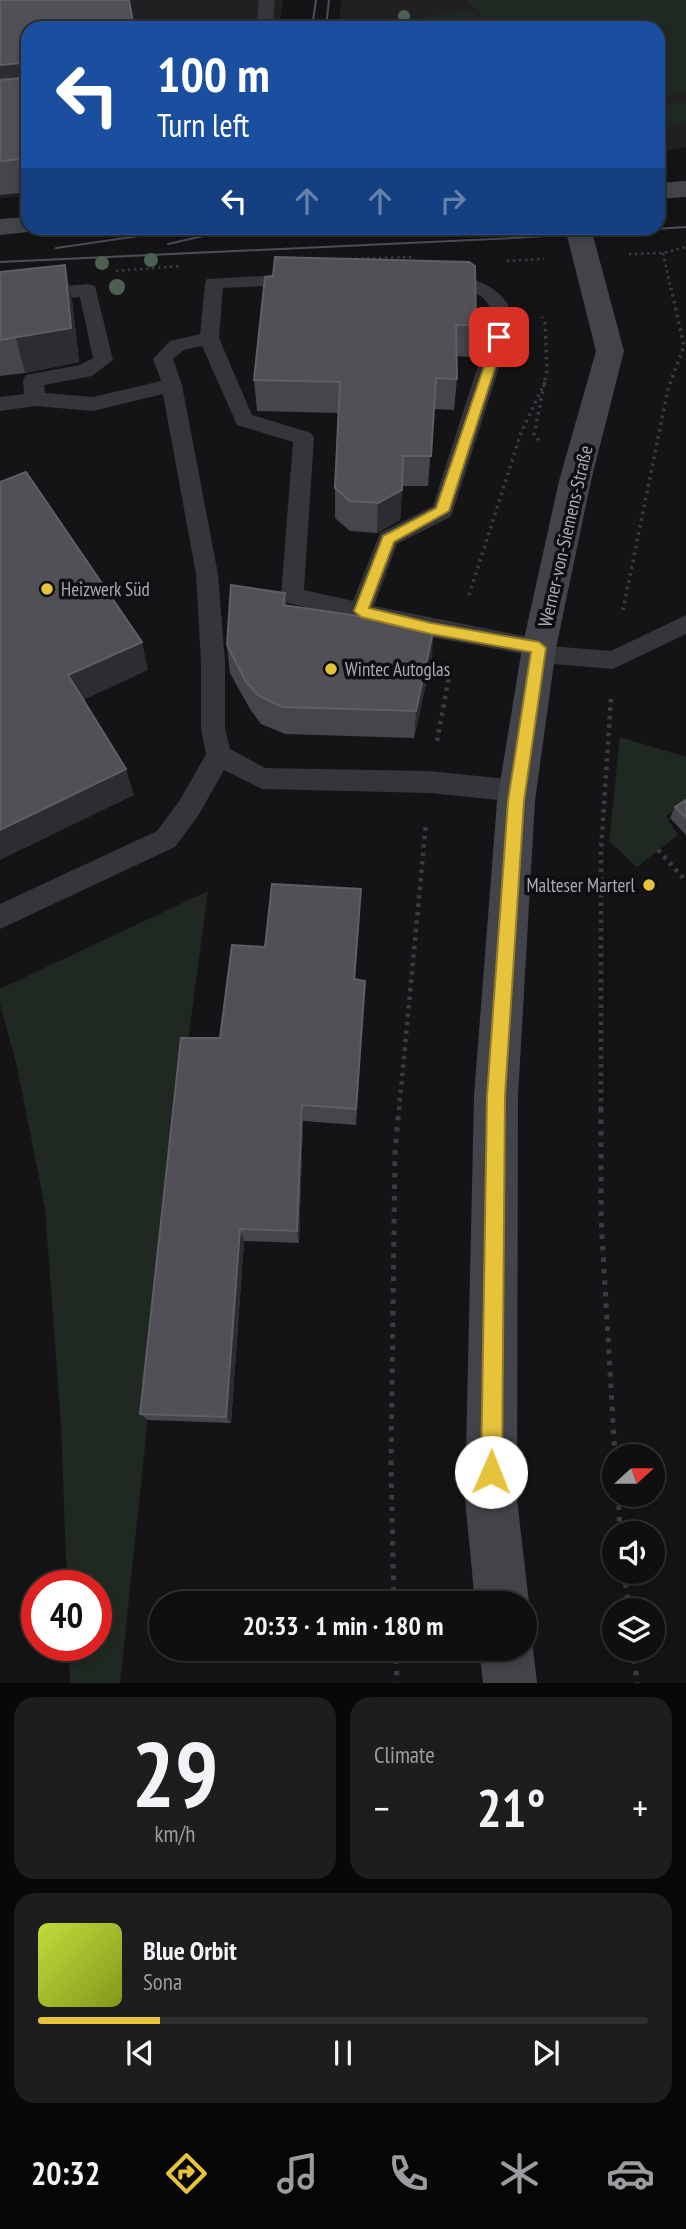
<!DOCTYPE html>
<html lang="en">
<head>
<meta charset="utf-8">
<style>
  :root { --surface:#0f0f10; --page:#1d1d1e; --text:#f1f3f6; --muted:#9b9c9f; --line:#2f2f30; --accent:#e7c23b }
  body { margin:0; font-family:"PT Sans Narrow",sans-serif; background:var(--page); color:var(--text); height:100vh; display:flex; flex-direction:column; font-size:26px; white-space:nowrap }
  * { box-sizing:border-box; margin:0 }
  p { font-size:23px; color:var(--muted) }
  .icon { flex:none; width:38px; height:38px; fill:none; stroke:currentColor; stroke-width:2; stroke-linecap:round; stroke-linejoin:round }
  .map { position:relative; height:1683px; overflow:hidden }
  .panel { display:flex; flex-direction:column; gap:14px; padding:14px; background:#080809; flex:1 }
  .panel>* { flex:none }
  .top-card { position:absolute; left:21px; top:21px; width:644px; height:214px; border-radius:21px; box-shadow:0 4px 10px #0003,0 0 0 2px var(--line); background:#1a4fa0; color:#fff; overflow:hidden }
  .needle { width:46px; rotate:69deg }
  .fabs { position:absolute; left:602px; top:1444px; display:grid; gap:14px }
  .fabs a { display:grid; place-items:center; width:63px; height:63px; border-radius:50%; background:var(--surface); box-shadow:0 4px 10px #0003,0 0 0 2px var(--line); font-size:35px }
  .speed { position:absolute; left:21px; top:1570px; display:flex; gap:14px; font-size:35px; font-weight:700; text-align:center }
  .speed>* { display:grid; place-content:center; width:91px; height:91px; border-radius:50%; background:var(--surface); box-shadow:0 4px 10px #0003,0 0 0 2px var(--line); line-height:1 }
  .speed .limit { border:10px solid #d22; background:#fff; color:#111 }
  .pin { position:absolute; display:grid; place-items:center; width:60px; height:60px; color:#fff; margin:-30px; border-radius:14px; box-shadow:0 4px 10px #0006 }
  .me { position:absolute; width:77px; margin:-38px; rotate:1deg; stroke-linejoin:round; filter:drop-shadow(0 0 5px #0008) }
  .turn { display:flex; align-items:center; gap:24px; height:147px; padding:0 21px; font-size:32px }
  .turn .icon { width:91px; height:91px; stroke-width:2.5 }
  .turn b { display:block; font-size:49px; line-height:60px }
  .lanes { display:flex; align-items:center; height:66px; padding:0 21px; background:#0003; justify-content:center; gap:35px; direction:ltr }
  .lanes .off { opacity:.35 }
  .big { font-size:52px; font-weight:800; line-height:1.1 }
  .panel .card { flex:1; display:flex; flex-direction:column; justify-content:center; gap:10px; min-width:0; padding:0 24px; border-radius:21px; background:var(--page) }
  .panel .dial { align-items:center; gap:0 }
  .dial b { font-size:91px; line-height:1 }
  .song { display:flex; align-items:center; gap:21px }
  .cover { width:84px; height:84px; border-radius:10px; background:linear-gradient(135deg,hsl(70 70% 55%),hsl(70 70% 35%)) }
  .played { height:7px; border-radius:4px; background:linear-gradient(90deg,var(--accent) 20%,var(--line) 20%) }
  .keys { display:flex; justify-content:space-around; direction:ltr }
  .heat { display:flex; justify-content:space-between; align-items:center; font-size:38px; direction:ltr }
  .panel .tiles { flex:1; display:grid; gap:14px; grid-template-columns:1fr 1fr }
  .card:last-child { grid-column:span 2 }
  .trip { position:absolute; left:149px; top:1591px; width:388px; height:70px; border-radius:35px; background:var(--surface); box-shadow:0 4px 10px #0003,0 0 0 2px var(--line); font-weight:800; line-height:70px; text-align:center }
  .dock { display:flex; height:112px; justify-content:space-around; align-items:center; background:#060606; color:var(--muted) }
  .dock .icon { width:49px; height:49px }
  .dock .active { color:var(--accent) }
  .dock b { font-size:32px; color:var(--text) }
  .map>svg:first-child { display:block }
</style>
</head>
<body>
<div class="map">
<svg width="686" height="1683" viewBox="0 0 686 1683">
  <rect width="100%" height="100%" fill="#141416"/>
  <!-- built -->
  <g fill="#202023">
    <polygon points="0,0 283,0 279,28 28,28 28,196 0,198"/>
    <polygon points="341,0 686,0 686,147 658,152 658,28 339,28"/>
  </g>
  <!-- green -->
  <g fill="#202822">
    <polygon points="466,0 686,0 686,93 658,99 658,28 493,28"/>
    <polygon points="469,9 487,28 375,28"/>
    <polygon points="686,100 686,123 658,130 658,107"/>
    <polygon points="620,737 686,757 686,803 666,816 678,835 637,867 609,841"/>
    <polygon points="208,891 186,1056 120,1683 70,1683 69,1645 96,1645 96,1586 67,1585 61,1425 45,1208 17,1066 0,1004 0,989"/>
  </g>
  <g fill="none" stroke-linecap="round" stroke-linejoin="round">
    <!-- path-far3 -->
    <g stroke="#3b3c41" stroke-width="2.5" stroke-dasharray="2.5 3.5" stroke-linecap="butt">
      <polyline points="663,253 671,290"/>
      <polyline points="629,254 663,253 686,247"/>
      <polyline points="343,259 415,257"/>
      <polyline points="507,261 544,259"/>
      <polyline points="116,271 181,266"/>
    </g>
    <!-- path-far2 -->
    <g stroke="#3b3c41" stroke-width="3.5" stroke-dasharray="2.5 4.5" stroke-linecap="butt">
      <polyline points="539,440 534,435 547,370 545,323 542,317"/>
      <polyline points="469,595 521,433 545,382"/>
      <polyline points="623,610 668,389 684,346 671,288"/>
    </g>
    <!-- path-far1 -->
    <g stroke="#3b3c41" stroke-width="4.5" stroke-dasharray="3.5 5" stroke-linecap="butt">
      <polyline points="437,741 450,671"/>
      <polyline points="658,850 686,881"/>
      <polyline points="399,1110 426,823"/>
      <polyline points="601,1110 601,851 611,698"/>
    </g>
    <!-- path -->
    <g stroke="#3b3c41" stroke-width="5" stroke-dasharray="4.5 7" stroke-linecap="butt">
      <polyline points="601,1108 601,1219 615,1456"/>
      <polyline points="618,1494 620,1533"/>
      <polyline points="624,1572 629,1610"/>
      <polyline points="394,1603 391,1466 395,1151 399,1108"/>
      <polyline points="396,1648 397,1683"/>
      <polyline points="633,1648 637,1683"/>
    </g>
    <!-- lane -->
    <g fill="#35353a" fill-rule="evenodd">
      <polygon points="259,0 275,0 272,28 256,28"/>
      <path d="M298,274L307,280L305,284L223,288L219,338L252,415L311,433L314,438L304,590L353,601L380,533L433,506L491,325C495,286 461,292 435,285L433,281C448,263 497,285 507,303C513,314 510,325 509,337L453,511L450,517L397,544L374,606L539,639L547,642L550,646L611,651L686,615V634L613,669L540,663L532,661L529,655L431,637L284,602L281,596L293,442L237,425L202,346L184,350L173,359L182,385L218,574L225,662V729L230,749L265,768L429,771L517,780L526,783L530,791L526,799L517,802L429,793L262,789L224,770L198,816L175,847L0,929V904L157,831L180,800L206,754L201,729V662L196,574L163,394L93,411L35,406L0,411V397L24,394L23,380L26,375L80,365L93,358L80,297L0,304V292L88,284L95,286L113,360L92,376L44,385L45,393L93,397L161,381L153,359L170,341L200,334L205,283L207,279Z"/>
    </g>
    <!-- secondary -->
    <g fill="#43444a" fill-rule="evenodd">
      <polygon points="686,181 686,197 658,199 658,183"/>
      <polygon points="28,217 28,228 39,228 37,231 0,235 0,219"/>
      <polygon points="565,228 591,228 624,351 591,481 556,648 535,801 518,1096 517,1499 529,1603 525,1612 525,1603 475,1603 465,1499 474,1096 497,801 522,648 559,481 596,351"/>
      <polygon points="525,1629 533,1648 537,1683 483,1683 479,1648 525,1648"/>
    </g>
    <!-- tram -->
    <g stroke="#4e4f55" stroke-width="2">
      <polyline points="312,28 316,0"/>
      <polyline points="326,28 329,0"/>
      <polyline points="436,228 488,232"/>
      <polyline points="168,244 239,228"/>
      <polyline points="56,248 194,228"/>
      <polyline points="0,262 515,238 686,227"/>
    </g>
  </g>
  <!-- trees -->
  <g fill="#4e6052">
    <circle cx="404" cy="16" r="6"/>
    <circle cx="151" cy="260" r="7"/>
    <circle cx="102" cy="263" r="7"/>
    <circle cx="117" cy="287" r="8"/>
  </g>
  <!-- wall -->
  <g fill="#45454b">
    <polygon points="0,0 28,28 28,192 0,195"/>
    <polygon points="0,272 72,300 79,362 25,373 0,376"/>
    <polygon points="265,277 476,325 472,357 456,356 457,379 454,410 434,409 428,486 402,486 400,520 377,533 350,531 335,518 335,488 338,413 257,411 254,380"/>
    <polygon points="285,593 286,605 432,656 414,738 285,734 261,724 250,709 230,673 227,645"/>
    <polygon points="686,800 686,835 670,818 675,807"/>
    <polygon points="361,889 355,980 365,981 356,1125 303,1121 299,1243 244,1241 231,1423 148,1420 140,1414 220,1038 265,947"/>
  </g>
  <!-- shaded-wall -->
  <g fill="#2d2d31">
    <polygon points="21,63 28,95 0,99 0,65"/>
    <polygon points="28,154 28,191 21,159"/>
    <polygon points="65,265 72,300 79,362 25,373 16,338"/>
    <polygon points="402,490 400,520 377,533 378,503"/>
    <polygon points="434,627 432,656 414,738 416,711"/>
    <polygon points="142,642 148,670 77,703 68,675"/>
    <polygon points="126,769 134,795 0,860 0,830"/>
    <polygon points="361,889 360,911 354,999 354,979"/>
    <polygon points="302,1105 303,1121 299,1243 297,1231"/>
    <polygon points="240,1229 244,1241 231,1423 226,1417"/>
  </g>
  <!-- building -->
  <g fill="#505056" stroke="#5e5e65" stroke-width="2">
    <polygon points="0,0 129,0 134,28 28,28 28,154 21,159 0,161 0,80 21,78 24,75 24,65 21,63 0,65"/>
    <polygon points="275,257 469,262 475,266 476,325 456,325 457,379 436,378 431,456 403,456 402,490 378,503 350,501 335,488 340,382 254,380 265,277 273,276"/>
    <polygon points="65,265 71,328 0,340 0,272"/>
    <polygon points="26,472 142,642 68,675 126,769 0,830 0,482"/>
    <polygon points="231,585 285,593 283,605 434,627 416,711 283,707 259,696 246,682 227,645"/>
    <polygon points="686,800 686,818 675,807"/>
    <polygon points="272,884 361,889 354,979 365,981 356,1109 302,1105 297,1231 240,1229 226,1417 140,1414 181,1038 220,1038 232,945 265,947"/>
  </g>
  <!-- route -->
  <polygon fill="#e7c23b" stroke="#967e26" stroke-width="2" points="499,333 505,337 449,511 394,542 369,608 431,623 539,642 546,648 524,801 505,1096 502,1472 498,1480 491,1483 484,1480 481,1472 487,1096 508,801 531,652 431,634 361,617 354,611 383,536 436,508 494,337"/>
  <!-- markers -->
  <g fill="#e7c23b" stroke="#0f0f11" stroke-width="2.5">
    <circle cx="47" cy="589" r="7"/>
    <circle cx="331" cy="669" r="7"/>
    <circle cx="649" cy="885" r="7"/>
  </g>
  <g text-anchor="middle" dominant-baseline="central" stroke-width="7" stroke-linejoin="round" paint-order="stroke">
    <!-- street labels -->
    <g font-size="19" fill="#a7a9b5" stroke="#0f0f11">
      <text transform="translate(565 536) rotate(-77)">Werner-von-Siemens-Straße</text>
    </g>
    <!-- poi labels -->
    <g font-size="19" fill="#a7a9b5" stroke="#0f0f11" text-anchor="start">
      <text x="61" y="589">Heizwerk Süd</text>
      <text x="345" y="669">Wintec Autoglas</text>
      <text x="635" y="885" text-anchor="end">Malteser Marterl</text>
    </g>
  </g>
</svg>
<div class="fabs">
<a><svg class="needle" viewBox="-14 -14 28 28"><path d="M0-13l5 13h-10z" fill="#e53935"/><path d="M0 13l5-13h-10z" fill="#9b9c9f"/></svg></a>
<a><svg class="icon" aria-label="sound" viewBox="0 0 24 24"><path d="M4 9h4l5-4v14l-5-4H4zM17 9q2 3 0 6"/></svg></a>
<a><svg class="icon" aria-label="layers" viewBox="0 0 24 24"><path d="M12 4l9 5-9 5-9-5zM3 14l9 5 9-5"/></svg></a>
</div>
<div class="speed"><div class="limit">40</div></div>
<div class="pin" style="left:499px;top:337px;background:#d93025"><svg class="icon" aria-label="arrive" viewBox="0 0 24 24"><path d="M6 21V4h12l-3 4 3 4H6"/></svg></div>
<svg class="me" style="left:491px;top:1472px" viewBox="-20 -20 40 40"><circle r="19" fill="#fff"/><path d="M0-13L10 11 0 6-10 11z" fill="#e7c23b"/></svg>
<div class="trip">20:33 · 1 min · 180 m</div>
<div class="top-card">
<div class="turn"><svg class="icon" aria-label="left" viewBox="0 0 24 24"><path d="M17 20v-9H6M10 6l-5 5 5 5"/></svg><div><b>100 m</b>Turn left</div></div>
<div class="lanes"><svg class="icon" aria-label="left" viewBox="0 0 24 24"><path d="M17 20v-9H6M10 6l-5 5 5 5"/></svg><svg class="icon off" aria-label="ahead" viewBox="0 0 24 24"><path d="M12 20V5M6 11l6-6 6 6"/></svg><svg class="icon off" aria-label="ahead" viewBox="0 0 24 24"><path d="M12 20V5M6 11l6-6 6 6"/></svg><svg class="icon off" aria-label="right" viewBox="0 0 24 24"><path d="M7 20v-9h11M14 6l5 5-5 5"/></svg></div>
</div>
</div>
<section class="panel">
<div class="tiles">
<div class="card dial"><b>29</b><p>km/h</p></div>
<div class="card"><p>Climate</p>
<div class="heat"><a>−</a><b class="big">21°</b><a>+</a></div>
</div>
<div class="card">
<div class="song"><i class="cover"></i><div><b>Blue Orbit</b><p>Sona</p></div></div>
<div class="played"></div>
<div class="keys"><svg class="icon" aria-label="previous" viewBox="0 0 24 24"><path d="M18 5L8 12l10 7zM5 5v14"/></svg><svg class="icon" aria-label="pause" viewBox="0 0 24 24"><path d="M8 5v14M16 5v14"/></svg><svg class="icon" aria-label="next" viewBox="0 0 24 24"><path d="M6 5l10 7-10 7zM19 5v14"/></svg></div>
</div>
</div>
</section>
<nav class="dock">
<b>20:32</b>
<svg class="icon active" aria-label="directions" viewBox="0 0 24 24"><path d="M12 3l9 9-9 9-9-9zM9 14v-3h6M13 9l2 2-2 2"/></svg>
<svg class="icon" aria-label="music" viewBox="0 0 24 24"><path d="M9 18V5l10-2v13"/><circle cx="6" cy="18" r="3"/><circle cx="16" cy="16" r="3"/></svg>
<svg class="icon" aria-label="phone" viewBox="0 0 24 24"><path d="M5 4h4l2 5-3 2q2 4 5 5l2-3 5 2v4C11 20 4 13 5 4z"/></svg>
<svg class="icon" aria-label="climate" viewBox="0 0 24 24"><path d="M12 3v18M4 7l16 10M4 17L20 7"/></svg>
<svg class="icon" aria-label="car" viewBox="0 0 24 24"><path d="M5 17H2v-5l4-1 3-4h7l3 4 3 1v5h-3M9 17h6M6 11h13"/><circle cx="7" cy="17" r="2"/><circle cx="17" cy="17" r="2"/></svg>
</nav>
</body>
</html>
